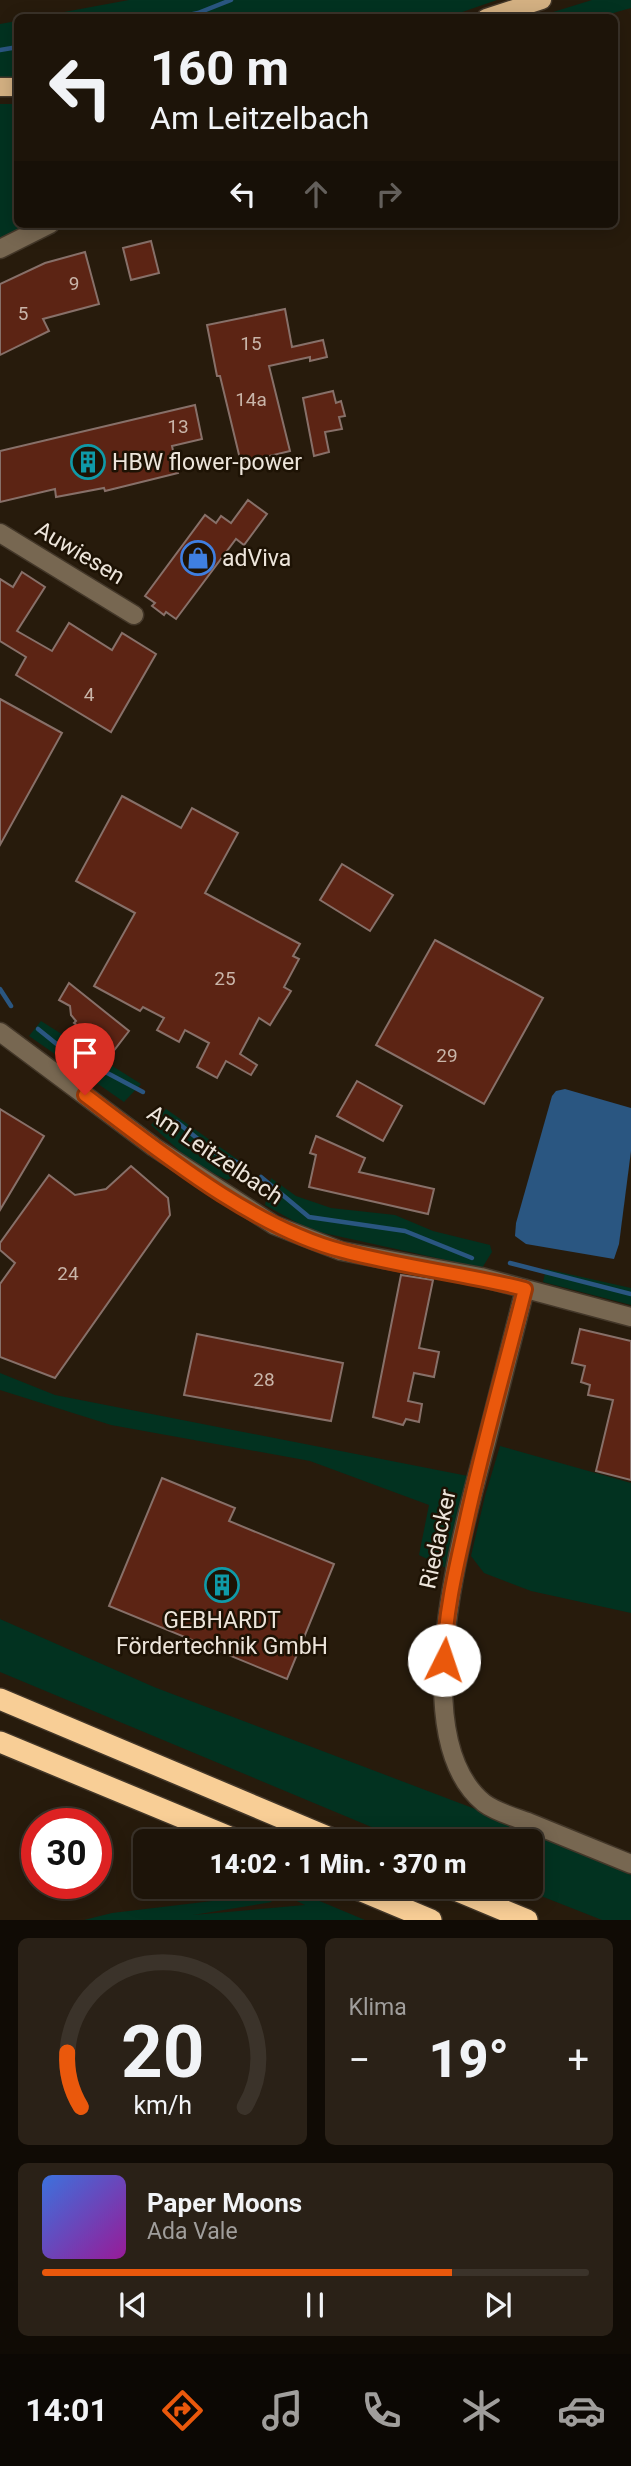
<!DOCTYPE html>
<html lang="de">
<head>
<meta charset="utf-8">
<style>
  :root { --surface:#1d1409; --page:#2a2117; --text:#f1f3f6; --muted:#a09e9c; --line:#3b332a; --accent:#ea580c }
  body { margin:0; font-family:Roboto,sans-serif; background:var(--page); color:var(--text); height:100vh; display:flex; flex-direction:column; font-size:26px; white-space:nowrap }
  * { box-sizing:border-box; margin:0 }
  p { font-size:23px; color:var(--muted) }
  .icon { flex:none; width:38px; height:38px; fill:none; stroke:currentColor; stroke-width:2; stroke-linecap:round; stroke-linejoin:round }
  .map { position:relative; height:1920px; overflow:hidden }
  .sheet { display:flex; flex-direction:column; gap:18px; padding:18px; background:#100b05; flex:1 }
  .sheet>* { flex:none }
  .guide { position:absolute; left:14px; top:14px; width:604px; height:214px; border-radius:10px; box-shadow:0 4px 18px #0003,0 0 0 2px var(--line); background:#1d1409; color:var(--text); overflow:hidden }
  .speed { position:absolute; left:21px; top:1808px; display:flex; gap:14px; font-size:35px; font-weight:700; text-align:center }
  .speed>* { display:grid; place-content:center; width:91px; height:91px; border-radius:50%; background:var(--surface); box-shadow:0 4px 18px #0003,0 0 0 2px var(--line); line-height:1 }
  .speed .limit { border:10px solid #d22; background:#fff; color:#111 }
  .pin { position:absolute; display:grid; place-items:center; width:60px; height:60px; color:#fff; margin:-72px -30px; border-radius:50% 50% 50% 0; rotate:-45deg; box-shadow:0 0 7px #0007 }
  .pin .icon { rotate:45deg }
  .me { position:absolute; width:77px; margin:-38px; rotate:4deg; stroke-linejoin:round; filter:drop-shadow(0 0 5px #0008) }
  .turn { display:flex; align-items:center; gap:24px; height:147px; padding:0 21px; font-size:32px }
  .turn .icon { width:91px; height:91px; stroke-width:2.5 }
  .turn b { display:block; font-size:49px; line-height:60px }
  .lanes { display:flex; align-items:center; height:66px; padding:0 21px; background:#0003; justify-content:center; gap:35px; direction:ltr }
  .lanes .off { opacity:.35 }
  .big { font-size:52px; font-weight:800; line-height:1.1 }
  .sheet .tile { flex:1; display:flex; flex-direction:column; justify-content:center; gap:10px; min-width:0; padding:0 24px; border-radius:10px; background:var(--page) }
  .sheet .dial { align-items:center; gap:0 }
  .dial svg { height:182px; overflow:visible; fill:none; stroke:var(--line); stroke-width:7; stroke-linecap:round; text-anchor:middle }
  .dial text { fill:var(--text); stroke:none }
  .song { display:flex; align-items:center; gap:21px }
  .cover { width:84px; height:84px; border-radius:10px; background:linear-gradient(135deg,hsl(220 70% 55%),hsl(300 70% 35%)) }
  .played { height:7px; border-radius:4px; background:linear-gradient(90deg,var(--accent) 75%,var(--line) 75%) }
  .keys { display:flex; justify-content:space-around; direction:ltr }
  .heat { display:flex; justify-content:space-between; align-items:center; font-size:38px; direction:ltr }
  .sheet .tiles { flex:1; display:grid; gap:18px; grid-template-columns:1fr 1fr }
  .tile:last-child { grid-column:span 2 }
  .trip { position:absolute; left:133px; top:1829px; width:410px; height:70px; border-radius:10px; background:var(--surface); box-shadow:0 4px 18px #0003,0 0 0 2px var(--line); font-weight:800; line-height:70px; text-align:center }
  .tabs { display:flex; height:112px; justify-content:space-around; align-items:center; background:#0c0804; color:var(--muted) }
  .tabs .icon { width:49px; height:49px }
  .tabs .selected { color:var(--accent) }
  .tabs b { font-size:32px; color:var(--text) }
  .map>svg:first-child { display:block }
</style>
</head>
<body>
<div class="map">
<svg width="631" height="1920" viewBox="0 0 631 1920">
  <rect width="100%" height="100%" fill="#271b0c"/>
  <!-- green -->
  <g fill="#023220">
    <polygon points="129,0 497,0 445,18 37,17"/>
    <polygon points="592,0 631,0 631,8 599,17 537,17"/>
    <polygon points="17,21 17,79 0,79 0,24"/>
    <polygon points="0,104 17,104 18,224 37,224 0,242"/>
    <polygon points="41,1021 141,1084 124,1102 29,1036"/>
    <polygon points="166,1109 244,1164 240,1174 227,1180 195,1165 151,1125"/>
    <polygon points="271,1178 296,1196 331,1208 395,1215 433,1231 490,1245 492,1252 482,1268 310,1230 265,1205"/>
    <polygon points="546,1269 631,1288 631,1305 543,1282"/>
    <polygon points="0,1373 55,1395 468,1476 448,1569 419,1555 429,1505 310,1461 111,1425 0,1390"/>
    <polygon points="500,1446 631,1483 631,1613 531,1591 484,1573 471,1556 485,1496"/>
    <polygon points="0,1619 154,1687 491,1815 631,1875 631,1920 602,1920 518,1887 530,1886 530,1841 405,1841 0,1672"/>
    <polygon points="266,1886 286,1887 365,1920 84,1920 112,1913 262,1895 272,1902 193,1915 305,1905"/>
  </g>
  <!-- water -->
  <polygon fill="#2a5681" points="565,1089 631,1108 631,1151 619,1244 614,1259 526,1244 515,1236 516,1223 552,1096 556,1091"/>
  <g fill="none" stroke-linecap="round" stroke-linejoin="round">
    <!-- stream -->
    <g stroke="#2a5681" stroke-width="4.5">
      <polyline points="175,18 198,13 231,0"/>
      <polyline points="0,50 18,47"/>
      <polyline points="0,989 11,1006"/>
      <polyline points="38,1029 64,1050 143,1092"/>
      <polyline points="177,1122 214,1152 245,1166"/>
      <polyline points="261,1177 309,1217 405,1231 472,1258"/>
      <polyline points="510,1263 631,1294"/>
    </g>
  </g>
  <!-- building -->
  <g fill="#5c2414" stroke="#877069" stroke-width="2">
    <polygon points="151,241 159,273 131,280 123,248"/>
    <polygon points="85,252 99,304 43,319 49,331 0,355 0,284 45,263"/>
    <polygon points="285,309 292,347 323,340 327,357 310,361 310,357 269,366 290,451 241,463 220,376 217,376 207,325"/>
    <polygon points="333,391 336,403 341,401 345,416 339,417 342,429 325,432 329,452 314,456 303,398"/>
    <polygon points="195,405 202,439 172,446 178,473 105,491 104,488 56,497 55,489 0,502 0,451"/>
    <polygon points="248,500 267,514 244,545 236,539 176,619 166,612 164,615 152,606 155,603 145,596 205,515 216,523 221,516 231,523"/>
    <polygon points="22,572 45,587 17,631 52,651 69,623 112,650 122,633 156,654 111,732 16,675 26,657 0,641 0,579 13,587"/>
    <polygon points="0,699 62,733 0,845"/>
    <polygon points="122,796 181,828 192,808 238,833 205,893 300,944 293,956 299,959 284,987 291,991 270,1025 259,1018 240,1054 257,1065 251,1075 226,1061 217,1078 197,1067 209,1043 185,1030 179,1042 157,1030 164,1018 143,1007 140,1011 94,986 135,913 76,881"/>
    <polygon points="342,864 393,895 370,931 320,900"/>
    <polygon points="435,940 543,998 484,1104 376,1045"/>
    <polygon points="69,983 129,1031 112,1053 74,1023 76,1021 71,1015 70,1006 59,1000"/>
    <polygon points="357,1081 402,1106 383,1141 337,1116"/>
    <polygon points="0,1109 44,1136 0,1210"/>
    <polygon points="316,1136 365,1158 359,1172 434,1189 428,1214 309,1187 316,1155 310,1153"/>
    <polygon points="131,1166 168,1198 170,1215 55,1378 0,1357 0,1284 15,1263 0,1250 0,1243 49,1175 75,1195 106,1189"/>
    <polygon points="401,1275 433,1280 419,1348 439,1352 434,1377 414,1373 408,1401 422,1404 419,1422 406,1419 403,1425 373,1417"/>
    <polygon points="580,1329 631,1341 631,1480 596,1471 613,1400 588,1395 590,1385 581,1382 585,1366 572,1363"/>
    <polygon points="197,1334 343,1363 331,1421 184,1395"/>
    <polygon points="162,1478 235,1508 229,1521 334,1564 287,1679 109,1606"/>
  </g>
  <g fill="none" stroke-linecap="round" stroke-linejoin="round">
    <!-- minor casing -->
    <g stroke="#433729" stroke-width="21">
      <g id="minor">
        <polyline points="0,249 50,224"/>
        <polyline points="0,533 134,615"/>
        <polyline points="0,1032 154,1147 274,1225 341,1251 481,1277 631,1317"/>
        <path d="M525,1289C512,1340 499,1391 486,1443C463,1529 403,1737 484,1803C496,1812 514,1817 528,1822C562,1836 597,1850 631,1864"/>
      </g>
    </g>
    <!-- major casing -->
    <g stroke="#433729" stroke-width="21">
      <g id="major">
        <polyline points="486,18 542,0"/>
        <polyline points="0,87 18,87"/>
      </g>
    </g>
    <!-- highway casing -->
    <g stroke="#433729" stroke-width="24">
      <g id="highway">
        <polyline points="0,1699 337,1841"/>
        <polyline points="0,1742 239,1841"/>
        <polyline points="350,1886 431,1920"/>
        <polyline points="446,1886 527,1920"/>
      </g>
    </g>
    <!-- minor -->
    <use href="#minor" stroke="#776751" stroke-width="18"/>
    <!-- major -->
    <use href="#major" stroke="#d3b082" stroke-width="18"/>
    <!-- highway -->
    <use href="#highway" stroke="#f8ce96" stroke-width="21"/>
  </g>
  <g fill="none" stroke-linecap="round" stroke-linejoin="round">
    <!-- route casing -->
    <g stroke="#983908" stroke-width="18">
      <path id="route" d="M85,1095C159,1151 253,1228 343,1251C403,1267 465,1274 525,1289C505,1368 482,1448 465,1528C455,1572 445,1615 444,1660"/>
    </g>
    <!-- route -->
    <use href="#route" stroke="#ea580c" stroke-width="12"/>
  </g>
  <!-- icons -->
  <defs>
    <g id="building-ring" transform="scale(1.75)"><circle r="9.5" fill="#1d1204" stroke="#0f9aa8" stroke-width="1.5"/><path d="M-4-6H4V6H1V3H-1V6H-4ZM-2.5-4.3h1.7v1.8h-1.7ZM.8-4.3h1.7v1.8H.8ZM-2.5-1h1.7V.8h-1.7ZM.8-1h1.7V.8H.8Z" fill="#0f9aa8"/></g>
    <g id="shop-ring" transform="scale(1.75)"><circle r="9.5" fill="#1d1204" stroke="#3f7fe0" stroke-width="1.5"/><path d="M-5-2.5h2.3a2.7 3.5 0 0 1 5.4 0H5L5.5 6h-11ZM-1.5-2.5h3a1.5 2.3 0 0 0-3 0Z" fill="#3f7fe0"/></g>
  </defs>
  <g fill-rule="evenodd">
    <use href="#building-ring" x="88" y="462"/>
    <use href="#shop-ring" x="198" y="558"/>
    <use href="#building-ring" x="222" y="1585"/>
  </g>
  <g text-anchor="middle" dominant-baseline="central" stroke-width="5" stroke-linejoin="round" paint-order="stroke">
    <!-- number labels -->
    <g font-size="19" fill="#c9b5a9">
      <text x="74" y="283">9</text>
      <text x="23" y="313">5</text>
      <text x="251" y="343">15</text>
      <text x="251" y="399">14a</text>
      <text x="178" y="426">13</text>
      <text x="89" y="694">4</text>
      <text x="225" y="978">25</text>
      <text x="447" y="1055">29</text>
      <text x="68" y="1273">24</text>
      <text x="264" y="1379">28</text>
    </g>
    <!-- poi labels -->
    <g font-size="23" fill="#ede5db" stroke="#1d1204" text-anchor="start">
      <text x="112" y="462">HBW flower-power</text>
      <text x="222" y="558">adViva</text>
      <text x="222" y="1620" text-anchor="middle">GEBHARDT<tspan x="222" dy="26">Fördertechnik GmbH</tspan></text>
    </g>
    <!-- street labels -->
    <g font-size="23" fill="#ede5db" stroke="#1d1204">
      <text transform="translate(80 553) rotate(31)">Auwiesen</text>
      <text transform="translate(215 1155) rotate(34)">Am Leitzelbach</text>
      <text transform="translate(438 1539) rotate(-78)">Riedacker</text>
    </g>
  </g>
</svg>
<div class="speed"><div class="limit">30</div></div>
<div class="pin" style="left:85px;top:1095px;background:#d93025"><svg class="icon" aria-label="arrive" viewBox="0 0 24 24"><path d="M6 21V4h12l-3 4 3 4H6"/></svg></div>
<svg class="me" style="left:444px;top:1660px" viewBox="-20 -20 40 40"><circle r="19" fill="#fff"/><path d="M0-13L10 11 0 6-10 11z" fill="#ea580c"/></svg>
<div class="trip">14:02 · 1 Min. · 370 m</div>
<div class="guide">
<div class="turn"><svg class="icon" aria-label="left" viewBox="0 0 24 24"><path d="M17 20v-9H6M10 6l-5 5 5 5"/></svg><div><b>160 m</b>Am Leitzelbach</div></div>
<div class="lanes"><svg class="icon" aria-label="left" viewBox="0 0 24 24"><path d="M17 20v-9H6M10 6l-5 5 5 5"/></svg><svg class="icon off" aria-label="ahead" viewBox="0 0 24 24"><path d="M12 20V5M6 11l6-6 6 6"/></svg><svg class="icon off" aria-label="right" viewBox="0 0 24 24"><path d="M7 20v-9h11M14 6l5 5-5 5"/></svg></div>
</div>
</div>
<section class="sheet">
<div class="tiles">
<div class="tile dial"><svg viewBox="0 0 100 80">
<path d="M14 69A42 42 0 1 1 86 69"/>
<path d="M14 69A42 42 0 0 1 8 45" stroke="#ea580c"/>
<text x="50" y="56" font-size="32" font-weight="700">20</text>
<text x="50" y="72" font-size="11">km/h</text>
</svg></div>
<div class="tile"><p>Klima</p>
<div class="heat"><a>−</a><b class="big">19°</b><a>+</a></div>
</div>
<div class="tile">
<div class="song"><i class="cover"></i><div><b>Paper Moons</b><p>Ada Vale</p></div></div>
<div class="played"></div>
<div class="keys"><svg class="icon" aria-label="previous" viewBox="0 0 24 24"><path d="M18 5L8 12l10 7zM5 5v14"/></svg><svg class="icon" aria-label="pause" viewBox="0 0 24 24"><path d="M8 5v14M16 5v14"/></svg><svg class="icon" aria-label="next" viewBox="0 0 24 24"><path d="M6 5l10 7-10 7zM19 5v14"/></svg></div>
</div>
</div>
</section>
<nav class="tabs">
<b>14:01</b>
<svg class="icon selected" aria-label="directions" viewBox="0 0 24 24"><path d="M12 3l9 9-9 9-9-9zM9 14v-3h6M13 9l2 2-2 2"/></svg>
<svg class="icon" aria-label="music" viewBox="0 0 24 24"><path d="M9 18V5l10-2v13"/><circle cx="6" cy="18" r="3"/><circle cx="16" cy="16" r="3"/></svg>
<svg class="icon" aria-label="phone" viewBox="0 0 24 24"><path d="M5 4h4l2 5-3 2q2 4 5 5l2-3 5 2v4C11 20 4 13 5 4z"/></svg>
<svg class="icon" aria-label="climate" viewBox="0 0 24 24"><path d="M12 3v18M4 7l16 10M4 17L20 7"/></svg>
<svg class="icon" aria-label="car" viewBox="0 0 24 24"><path d="M5 17H2v-5l4-1 3-4h7l3 4 3 1v5h-3M9 17h6M6 11h13"/><circle cx="7" cy="17" r="2"/><circle cx="17" cy="17" r="2"/></svg>
</nav>
</body>
</html>
